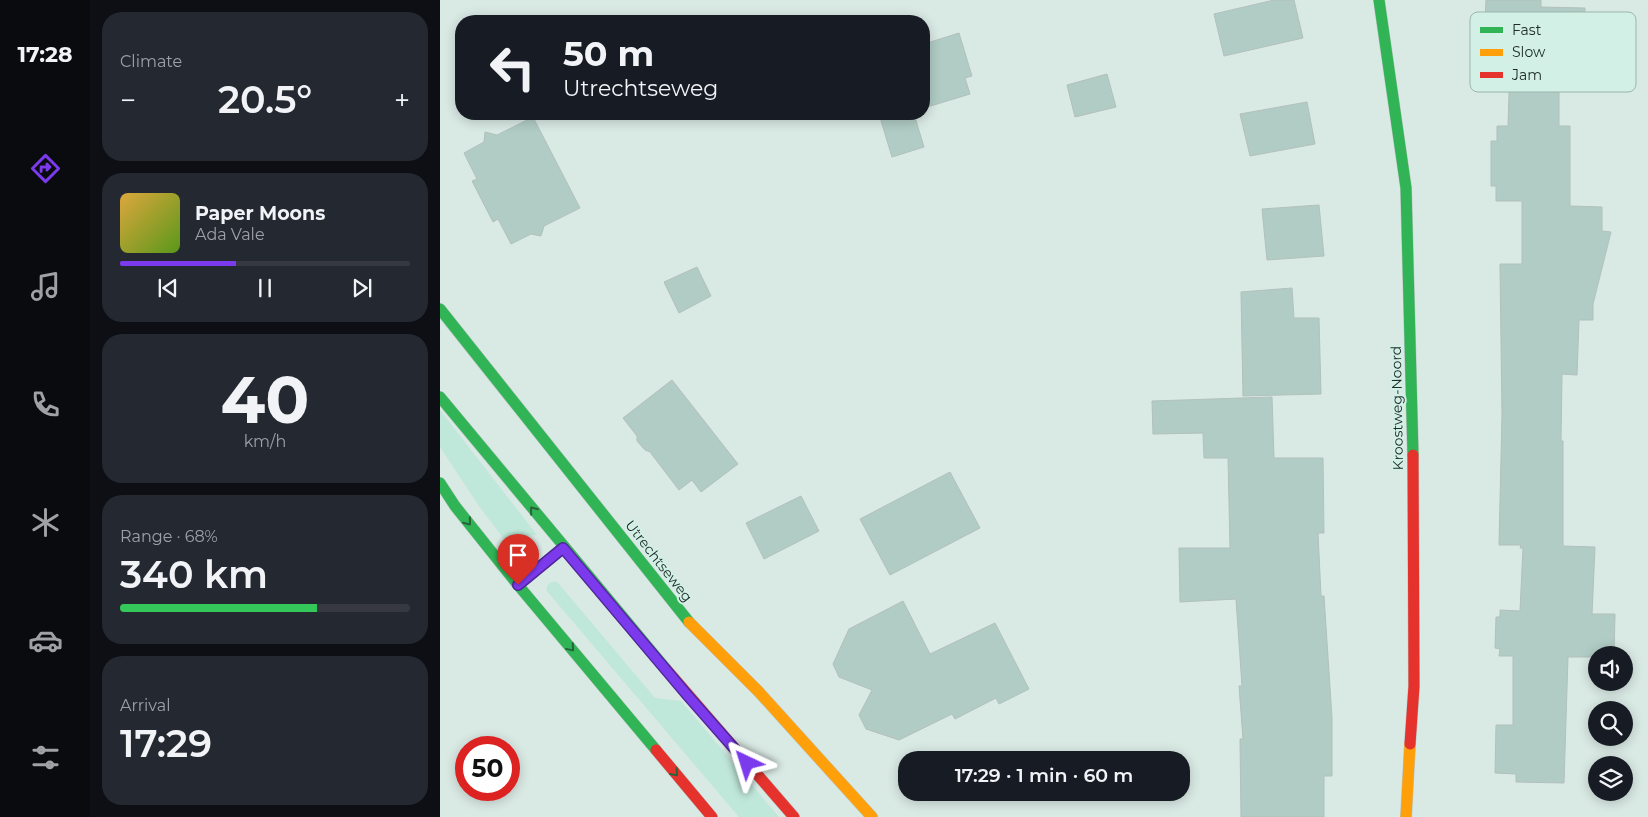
<!DOCTYPE html>
<html lang="en">
<head>
<meta charset="utf-8">
<style>
  :root { --surface:#171b24; --page:#242831; --text:#f1f3f6; --muted:#9ea1a6; --line:#363941; --accent:#7c3aed }
  body { margin:0; font-family:Montserrat,sans-serif; background:var(--page); color:var(--text); height:100vh; display:flex; flex-direction:column; font-size:19px; white-space:nowrap }
  * { box-sizing:border-box; margin:0 }
  p { font-size:16px; color:var(--muted) }
  .icon { flex:none; width:28px; height:28px; fill:none; stroke:currentColor; stroke-width:2; stroke-linecap:round; stroke-linejoin:round }
  .map { position:relative; flex:1; overflow:hidden }
  .sheet { display:flex; flex-direction:column; gap:12px; padding:12px; background:#0d0f14; width:350px }
  .sheet>* { flex:none }
  .top-card { position:absolute; left:15px; top:15px; width:475px; height:105px; border-radius:20px; box-shadow:0 2px 12px #0003; background:#171b24; color:var(--text); overflow:hidden }
  .tools { position:absolute; left:1148px; top:646px; display:grid; gap:10px }
  .tools a { display:grid; place-items:center; width:45px; height:45px; border-radius:50%; background:var(--surface); box-shadow:0 2px 12px #0003; font-size:25px }
  .speed { position:absolute; left:15px; top:736px; display:flex; gap:10px; font-size:25px; font-weight:700; text-align:center }
  .speed>* { display:grid; place-content:center; width:65px; height:65px; border-radius:50%; background:var(--surface); box-shadow:0 2px 12px #0003; line-height:1 }
  .speed .limit { border:8px solid #d22; background:#fff; color:#111 }
  .pin { position:absolute; display:grid; place-items:center; width:42px; height:42px; color:#fff; margin:-51px -21px; border-radius:50% 50% 50% 0; rotate:-45deg; box-shadow:0 0 5px #0007 }
  .pin .icon { rotate:45deg }
  .me { position:absolute; width:55px; margin:-28px; rotate:319deg; stroke-linejoin:round; filter:drop-shadow(0 0 4px #0008) }
  .turn { display:flex; align-items:center; gap:18px; height:105px; padding:0 25px; font-size:22px }
  .turn .icon { width:65px; height:65px; stroke-width:2.5 }
  .turn b { display:block; font-size:35px; line-height:42px }
  .big { font-size:38px; font-weight:600; line-height:1.1 }
  .sheet .widget { flex:1; display:flex; flex-direction:column; justify-content:center; gap:8px; min-width:0; padding:0 18px; border-radius:20px; background:var(--page) }
  .sheet .dial { align-items:center; gap:0 }
  .dial b { font-size:65px; line-height:1 }
  .song { display:flex; align-items:center; gap:15px }
  .cover { width:60px; height:60px; border-radius:8px; background:linear-gradient(135deg,hsl(40 70% 55%),hsl(90 70% 35%)) }
  .played { height:5px; border-radius:2px; background:linear-gradient(90deg,var(--accent) 40%,var(--line) 40%) }
  .keys { display:flex; justify-content:space-around; direction:ltr }
  .heat { display:flex; justify-content:space-between; align-items:center; font-size:28px; direction:ltr }
  .charge { height:8px; border-radius:4px; background:linear-gradient(90deg,#34c759 68%,var(--line) 0) }
  .trip { position:absolute; left:458px; top:751px; width:292px; height:50px; border-radius:20px; background:var(--surface); box-shadow:0 2px 12px #0003; font-weight:600; line-height:50px; text-align:center }
  main { display:flex; flex:1; min-height:0 }
  .tabs { display:flex; flex-direction:column; width:90px; justify-content:space-around; align-items:center; background:#090b0e; color:var(--muted) }
  .tabs .icon { width:35px; height:35px }
  .tabs .active { color:var(--accent) }
  .tabs b { font-size:22px; color:var(--text) }
  .map>svg:first-child { display:block }
</style>
</head>
<body>
<main>
<nav class="tabs">
<b>17:28</b>
<svg class="icon active" aria-label="directions" viewBox="0 0 24 24"><path d="M12 3l9 9-9 9-9-9zM9 14v-3h6M13 9l2 2-2 2"/></svg>
<svg class="icon" aria-label="music" viewBox="0 0 24 24"><path d="M9 18V5l10-2v13"/><circle cx="6" cy="18" r="3"/><circle cx="16" cy="16" r="3"/></svg>
<svg class="icon" aria-label="phone" viewBox="0 0 24 24"><path d="M5 4h4l2 5-3 2q2 4 5 5l2-3 5 2v4C11 20 4 13 5 4z"/></svg>
<svg class="icon" aria-label="climate" viewBox="0 0 24 24"><path d="M12 3v18M4 7l16 10M4 17L20 7"/></svg>
<svg class="icon" aria-label="car" viewBox="0 0 24 24"><path d="M5 17H2v-5l4-1 3-4h7l3 4 3 1v5h-3M9 17h6M6 11h13"/><circle cx="7" cy="17" r="2"/><circle cx="17" cy="17" r="2"/></svg>
<svg class="icon" aria-label="filters" viewBox="0 0 24 24"><path d="M4 7h16M4 17h16"/><circle cx="9" cy="7" r="2"/><circle cx="15" cy="17" r="2"/></svg>
</nav>
<section class="sheet">
<div class="widget"><p>Climate</p>
<div class="heat"><a>−</a><b class="big">20.5°</b><a>+</a></div>
</div>
<div class="widget">
<div class="song"><i class="cover"></i><div><b>Paper Moons</b><p>Ada Vale</p></div></div>
<div class="played"></div>
<div class="keys"><svg class="icon" aria-label="previous" viewBox="0 0 24 24"><path d="M18 5L8 12l10 7zM5 5v14"/></svg><svg class="icon" aria-label="pause" viewBox="0 0 24 24"><path d="M8 5v14M16 5v14"/></svg><svg class="icon" aria-label="next" viewBox="0 0 24 24"><path d="M6 5l10 7-10 7zM19 5v14"/></svg></div>
</div>
<div class="widget dial"><b>40</b><p>km/h</p></div>
<div class="widget"><p>Range · 68%</p><b class="big">340 km</b><div class="charge"></div></div>
<div class="widget"><p>Arrival</p><b class="big">17:29</b></div>
</section>
<div class="map">
<svg width="1208" height="817" viewBox="0 0 1208 817">
  <rect width="100%" height="100%" fill="#d9e9e4"/>
  <!-- green -->
  <g fill="#bfe7da">
    <polygon points="0,410 97,535 84,536 74,548 70,547 39,506 0,447"/>
    <polygon points="115,581 118,583 215,698 241,701 339,817 299,817 106,590 108,584"/>
  </g>
  <!-- building -->
  <g fill="#b0ccc4" stroke="#b3c0bc">
    <polygon points="834,0 854,0 863,38 784,56 774,14"/>
    <polygon points="1046,0 1101,0 1101,7 1145,8 1145,28 1149,29 1149,64 1119,64 1119,126 1130,126 1130,206 1162,207 1162,231 1171,232 1153,304 1153,320 1139,320 1137,375 1122,374 1121,441 1123,441 1123,546 1155,547 1152,614 1175,614 1174,655 1156,655 1156,657 1128,657 1124,783 1076,782 1076,774 1055,773 1056,725 1073,725 1073,656 1059,656 1060,649 1055,648 1056,617 1060,617 1060,610 1080,611 1083,548 1080,548 1081,545 1059,545 1062,415 1060,264 1082,264 1082,201 1056,201 1056,186 1051,186 1051,141 1057,141 1057,126 1068,126 1070,62 1043,62"/>
    <polygon points="519,33 532,76 525,78 530,94 484,108 484,44"/>
    <polygon points="667,74 676,107 635,117 627,85"/>
    <polygon points="867,102 875,144 810,156 800,114"/>
    <polygon points="439,114 474,114 484,147 452,157"/>
    <polygon points="93,117 140,208 104,226 101,236 91,234 71,244 58,219 53,222 32,181 37,179 24,153 44,142 45,132 57,135"/>
    <polygon points="879,205 884,256 827,260 822,209"/>
    <polygon points="257,267 271,296 239,313 224,282"/>
    <polygon points="852,288 854,318 879,318 881,394 803,396 801,292"/>
    <polygon points="232,380 298,464 261,492 252,480 239,490 210,452 205,450 197,441 197,436 183,418"/>
    <polygon points="832,397 834,458 883,458 884,533 878,533 881,596 884,596 892,718 892,776 884,776 884,817 801,817 800,739 803,739 799,686 802,686 796,599 740,602 739,548 790,548 788,458 764,458 763,433 713,434 712,401"/>
    <polygon points="510,472 540,528 450,575 420,519"/>
    <polygon points="361,496 379,531 324,559 306,523"/>
    <polygon points="463,601 490,654 555,623 589,689 559,704 556,698 515,719 512,714 459,740 426,729 419,715 432,690 399,677 393,664 409,629"/>
  </g>
  <g fill="none" stroke-linecap="round" stroke-linejoin="round">
    <!-- fast casing -->
    <g stroke="#b9c5c1" stroke-width="12">
      <g id="fast">
        <polyline points="939,0 966,188 973,455"/>
        <polyline points="0,309 249,622"/>
        <polyline points="0,397 226,669"/>
        <polyline points="0,483 15,506 78,585 216,750"/>
        <polyline points="78,585 123,548"/>
      </g>
    </g>
    <!-- slow casing -->
    <g stroke="#b9c5c1" stroke-width="12">
      <g id="slow">
        <polyline points="249,622 318,691 432,817"/>
        <polyline points="966,817 970,744"/>
      </g>
    </g>
    <!-- jam casing -->
    <g stroke="#b9c5c1" stroke-width="12">
      <g id="jam">
        <polyline points="226,669 354,817"/>
        <polyline points="970,744 974,686 973,455"/>
        <polyline points="216,750 272,817"/>
      </g>
    </g>
    <!-- fast -->
    <use href="#fast" stroke="#30b455" stroke-width="11"/>
    <!-- slow -->
    <use href="#slow" stroke="#ff9f0a" stroke-width="11"/>
    <!-- jam -->
    <use href="#jam" stroke="#e5322d" stroke-width="11"/>
  </g>
  <!-- one-way arrows -->
  <defs><path id="oneway-chevron" d="M-2-3.5L2.5 0L-2 3.5" fill="none" stroke-width="1.6" stroke-linecap="round" stroke-linejoin="round" transform="scale(1.25)"/></defs>
  <g stroke="#26623a">
    <use href="#oneway-chevron" transform="translate(93 510) rotate(-129)"/>
    <use href="#oneway-chevron" transform="translate(28 522) rotate(51)"/>
    <use href="#oneway-chevron" transform="translate(131 648) rotate(50)"/>
    <use href="#oneway-chevron" transform="translate(235 773) rotate(49)"/>
  </g>
  <g fill="none" stroke-linecap="round" stroke-linejoin="round">
    <!-- route casing -->
    <g stroke="#51269a" stroke-width="12">
      <polyline id="route" points="78,585 123,548 248,696 307,763"/>
    </g>
    <!-- route -->
    <use href="#route" stroke="#7c3aed" stroke-width="9"/>
  </g>
  <g text-anchor="middle" dominant-baseline="central" stroke-width="4" stroke-linejoin="round" paint-order="stroke">
    <!-- street labels -->
    <g font-size="14" fill="#202c28" stroke="#d2f0e6">
      <text transform="translate(957 408) rotate(-91)">Kroostweg-Noord</text>
      <text transform="translate(219 561) rotate(52)">Utrechtseweg</text>
    </g>
  </g>
  <!-- legend -->
  <rect x="1030" y="12" width="166" height="80" rx="8" fill="#d2f0e6" stroke="#9db5ad" stroke-width="1"/>
  <rect x="1040" y="27" width="23" height="6" fill="#30b455"/>
  <rect x="1040" y="49" width="23" height="7" fill="#ff9f0a"/>
  <rect x="1040" y="72" width="23" height="6" fill="#e5322d"/>
  <g font-size="14" fill="#202c28">
    <text x="1072" y="35">Fast</text>
    <text x="1072" y="57">Slow</text>
    <text x="1072" y="80">Jam</text>
  </g>
</svg>
<div class="tools">
<a><svg class="icon" aria-label="sound" viewBox="0 0 24 24"><path d="M4 9h4l5-4v14l-5-4H4zM17 9q2 3 0 6"/></svg></a>
<a><svg class="icon" aria-label="search" viewBox="0 0 24 24"><circle cx="10" cy="10" r="6"/><path d="M15 15l6 6"/></svg></a>
<a><svg class="icon" aria-label="layers" viewBox="0 0 24 24"><path d="M12 4l9 5-9 5-9-5zM3 14l9 5 9-5"/></svg></a>
</div>
<div class="speed"><div class="limit">50</div></div>
<div class="pin" style="left:78px;top:585px;background:#d93025"><svg class="icon" aria-label="arrive" viewBox="0 0 24 24"><path d="M6 21V4h12l-3 4 3 4H6"/></svg></div>
<svg class="me" style="left:307px;top:763px" viewBox="-20 -20 40 40"><path d="M0-17L14 15 0 8-14 15z" fill="#7c3aed" stroke="#fff" stroke-width="4"/></svg>
<div class="trip">17:29 · 1 min · 60 m</div>
<div class="top-card">
<div class="turn"><svg class="icon" aria-label="left" viewBox="0 0 24 24"><path d="M17 20v-9H6M10 6l-5 5 5 5"/></svg><div><b>50 m</b>Utrechtseweg</div></div>
</div>
</div>
</main>
</body>
</html>
